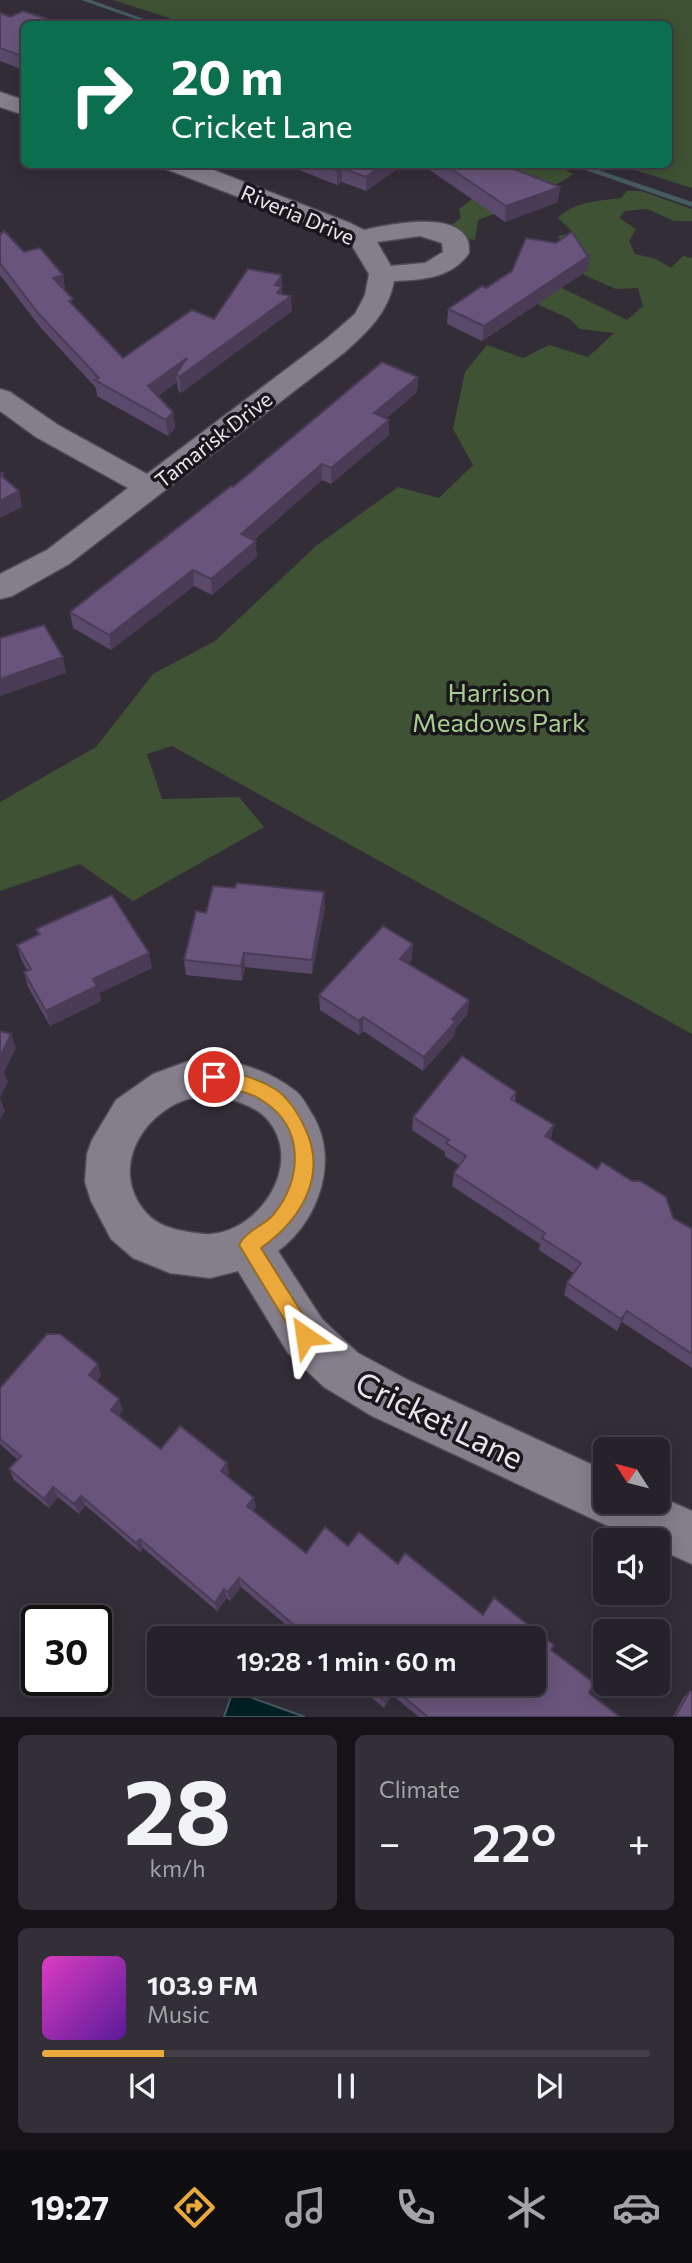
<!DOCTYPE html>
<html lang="en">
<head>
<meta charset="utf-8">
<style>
  :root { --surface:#26222a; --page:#322f36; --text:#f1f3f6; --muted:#a4a4a8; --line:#423f47; --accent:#eca93b }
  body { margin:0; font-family:Commissioner,sans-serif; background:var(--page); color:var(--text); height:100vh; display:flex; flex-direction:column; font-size:26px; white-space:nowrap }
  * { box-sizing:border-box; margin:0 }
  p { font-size:23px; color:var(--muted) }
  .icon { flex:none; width:38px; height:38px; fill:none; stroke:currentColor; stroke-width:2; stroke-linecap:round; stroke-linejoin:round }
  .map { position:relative; height:1717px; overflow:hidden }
  .details { display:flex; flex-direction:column; gap:18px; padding:18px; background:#151317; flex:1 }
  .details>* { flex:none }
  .top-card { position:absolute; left:21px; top:21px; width:651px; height:147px; border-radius:10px; box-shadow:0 4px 18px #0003,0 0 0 2px var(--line); background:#0b6e4f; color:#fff; overflow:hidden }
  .needle { width:46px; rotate:306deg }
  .controls { position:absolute; left:593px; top:1437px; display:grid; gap:14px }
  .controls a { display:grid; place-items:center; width:77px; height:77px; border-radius:10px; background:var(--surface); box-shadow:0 4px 18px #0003,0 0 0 2px var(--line); font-size:35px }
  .speed { position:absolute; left:21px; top:1605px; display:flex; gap:14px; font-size:35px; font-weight:700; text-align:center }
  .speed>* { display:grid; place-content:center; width:91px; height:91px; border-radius:50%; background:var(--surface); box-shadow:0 4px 18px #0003,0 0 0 2px var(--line); line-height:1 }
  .speed .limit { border:4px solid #111; border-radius:10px; background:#fff; color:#111 }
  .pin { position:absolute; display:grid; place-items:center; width:60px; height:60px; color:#fff; margin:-30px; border:4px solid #fff; border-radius:50%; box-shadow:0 2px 7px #0007 }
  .me { position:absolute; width:77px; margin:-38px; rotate:328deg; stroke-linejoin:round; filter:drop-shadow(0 0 5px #0008) }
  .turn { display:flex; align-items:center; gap:24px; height:147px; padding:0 35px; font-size:32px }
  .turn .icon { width:91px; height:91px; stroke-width:2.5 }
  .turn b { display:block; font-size:49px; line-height:60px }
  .big { font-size:52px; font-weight:600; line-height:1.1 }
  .details .widget { flex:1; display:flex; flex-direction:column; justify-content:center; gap:10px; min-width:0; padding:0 24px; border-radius:10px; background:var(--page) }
  .details .dial { align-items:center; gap:0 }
  .dial b { font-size:91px; line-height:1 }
  .song { display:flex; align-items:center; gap:21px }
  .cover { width:84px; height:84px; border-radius:10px; background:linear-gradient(135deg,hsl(310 70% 55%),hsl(270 70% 35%)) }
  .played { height:7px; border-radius:4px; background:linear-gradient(90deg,var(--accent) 20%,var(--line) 20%) }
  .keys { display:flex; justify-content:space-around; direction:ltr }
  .heat { display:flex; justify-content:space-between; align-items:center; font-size:38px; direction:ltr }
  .details .tiles { flex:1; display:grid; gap:18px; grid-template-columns:1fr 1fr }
  .widget:last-child { grid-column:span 2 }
  .trip { position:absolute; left:147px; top:1626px; width:399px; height:70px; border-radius:10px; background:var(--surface); box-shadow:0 4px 18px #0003,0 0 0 2px var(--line); font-weight:600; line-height:70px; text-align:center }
  .dock { display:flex; height:112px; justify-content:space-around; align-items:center; background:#0f0e11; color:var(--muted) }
  .dock .icon { width:49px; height:49px }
  .dock .current { color:var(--accent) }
  .dock b { font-size:32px; color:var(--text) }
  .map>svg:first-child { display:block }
</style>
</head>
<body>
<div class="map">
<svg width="692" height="1717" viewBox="0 0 692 1717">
  <rect width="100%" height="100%" fill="#332d38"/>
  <!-- green -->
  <g fill="#3f5233">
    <polygon points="113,0 692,0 692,188 619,165 668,164 668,24 188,24"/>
    <path d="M493,165H557L573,174C552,192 518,192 492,197L494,214L478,220L475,240L458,237L449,227L461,218L459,209L475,197Z"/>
    <path d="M627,191H641L692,209V221H674L647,209L625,211L619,218L636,229L629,241L635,254L656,259L671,268L683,256L692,258V1034L172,746L147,754L162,799L239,797L264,827L133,901L80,864L0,891V802L96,747L153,674L215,641L316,546L398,487L439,498L473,465L453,429L465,372L487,345L523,358L549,345L588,357L614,333L580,329L570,319L539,305L537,292L556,285L627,320L643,306L638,288L616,289L584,275L572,251L557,236L574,233L558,218C574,201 599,201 621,198Z"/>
  </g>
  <!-- water -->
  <polygon fill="#002125" stroke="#465c61" stroke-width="2" points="233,1691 305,1717 224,1717"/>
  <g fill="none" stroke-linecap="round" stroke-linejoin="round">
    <!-- stream -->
    <g fill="#465c61" fill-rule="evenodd">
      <polygon points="81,0 91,0 158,24 150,24"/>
      <polygon points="568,164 581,164 692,202 692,207"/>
    </g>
    <!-- minor casing -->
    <g stroke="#504c54" stroke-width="3">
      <g id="minor">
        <polygon points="0,92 24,100 24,115 0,107"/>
        <path d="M163,164H198L350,223L364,230C387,225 450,211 466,237C469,241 469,248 469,253C452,278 422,280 394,281C388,313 368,331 345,352L69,564L12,596L0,599V574L47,550L128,488L36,437L0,411V389L10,392L58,425L147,474L325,340L355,314L365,295L369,274L351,244L332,233L166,169ZM420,236L442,243L443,252L425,263L391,266L377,242Z"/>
        <path d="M214,1058C243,1064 270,1071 294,1090C301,1094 306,1104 310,1111C341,1156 320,1220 278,1251L322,1319L358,1353L408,1380L606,1471V1502H658V1496L692,1511V1564L658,1549V1540H638L372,1416L324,1387L288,1353L238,1271L210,1278L170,1273L133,1258L111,1239L91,1201L85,1182L87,1154L92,1140L116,1100L153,1074L186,1062ZM214,1096C232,1099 254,1105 267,1119C305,1162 261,1230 211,1234C204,1235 196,1233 189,1232C171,1229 155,1225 143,1209C112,1169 140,1118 182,1101C192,1097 204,1097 214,1096Z"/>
      </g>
    </g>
    <!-- minor -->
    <use href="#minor" fill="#857f8b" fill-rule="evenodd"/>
  </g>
  <!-- wall -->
  <g fill="#5a496a">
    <polygon points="0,13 10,17 24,24 24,68 21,69 0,61"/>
    <polygon points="284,164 404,164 366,191 342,182 337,185"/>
    <polygon points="421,164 501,164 558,202 505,222"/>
    <polygon points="0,235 24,252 63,275 65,290 74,306 123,358 214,319 282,275 282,294 292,311 181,393 178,390 177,382 158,396 173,412 175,428 168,436 97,396 96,388 41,328 0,275"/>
    <polygon points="587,255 590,255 588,270 482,341 447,324 448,309 486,288"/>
    <polygon points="418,377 417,392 386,418 389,420 389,435 331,484 322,480 254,540 257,557 212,595 194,586 111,650 73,628 70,612 233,487"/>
    <polygon points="235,888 325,907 312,974 245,967 242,981 186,975 184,960 206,913"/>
    <polygon points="36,929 152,968 99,993 101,1001 50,1026 28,987 24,972 27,970 21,959 17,945 38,935"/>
    <polygon points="412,959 408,964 469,1000 467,1015 455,1029 454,1036 423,1071 363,1031 359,1035 320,1010 319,995"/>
    <polygon points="516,1092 515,1101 550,1139 692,1229 692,1368 622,1322 617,1331 564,1295 567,1283 574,1273 539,1250 540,1244 452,1186 454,1173 459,1165 445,1156 445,1152 412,1130 413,1117"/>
    <polygon points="101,1375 97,1381 123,1410 118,1416 161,1449 229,1473 227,1476 256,1507 253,1511 306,1553 348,1546 398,1564 483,1615 551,1650 589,1693 620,1717 419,1717 392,1695 384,1708 355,1684 534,1684 291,1629 241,1587 230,1601 227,1598 217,1611 143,1548 140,1552 85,1505 79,1514 58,1497 49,1508 14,1480 9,1469 18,1460 0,1444 0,1388"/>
    <polygon points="690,1691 692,1717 673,1717 683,1698"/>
  </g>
  <!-- shaded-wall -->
  <g fill="#4a3c56">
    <polygon points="24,52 24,68 21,69 19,55"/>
    <polygon points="384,164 404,164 366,191 366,177"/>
    <polygon points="342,168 342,182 337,185 337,171"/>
    <polygon points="560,187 558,202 505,222 506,206"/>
    <polygon points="590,255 588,270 482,341 484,326"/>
    <polygon points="63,275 65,290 53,278"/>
    <polygon points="282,275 282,302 291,296 292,311 181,393 179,377 176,374 177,382 150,401 148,386 275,285"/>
    <polygon points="418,377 417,392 374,429 374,413"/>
    <polygon points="173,412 175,428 168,436 166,420"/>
    <polygon points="389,420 389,435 331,484 331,468"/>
    <polygon points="322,464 322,480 243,549 241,534"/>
    <polygon points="3,471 7,487 0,482 0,473"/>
    <polygon points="19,491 22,507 0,518 0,501"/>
    <polygon points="256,541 257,557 212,595 211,579"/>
    <polygon points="193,570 194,586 111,650 109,635"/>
    <polygon points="63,657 66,673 0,696 0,679"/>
    <polygon points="324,892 325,907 312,974 312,960"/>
    <polygon points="413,944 412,959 399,974 400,959"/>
    <polygon points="149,953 152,968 99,993 101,1001 50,1026 46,1011 93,979"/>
    <polygon points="244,953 245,967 242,981 241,966"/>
    <polygon points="469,1000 467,1015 455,1029 454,1036 423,1071 424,1057 452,1019"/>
    <polygon points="363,1017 363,1031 359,1035 359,1021"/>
    <polygon points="11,1034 16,1048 4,1072 8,1082 0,1098 0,1057"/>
    <polygon points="0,1098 5,1111 0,1120"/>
    <polygon points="554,1125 551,1139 542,1149 545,1136"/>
    <polygon points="627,1311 622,1322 617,1331 621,1319"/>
    <polygon points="98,1364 101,1375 93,1386 89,1375"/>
    <polygon points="119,1399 123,1410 115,1421 111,1410"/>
    <polygon points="227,1463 229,1473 223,1481 221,1471"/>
    <polygon points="53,1487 58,1497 49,1508 44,1499"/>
    <polygon points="81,1496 85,1505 79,1514 74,1504"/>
    <polygon points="254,1498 256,1507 249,1516 247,1506"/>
    <polygon points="140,1539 143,1548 140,1552 136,1543"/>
    <polygon points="239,1578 241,1587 230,1601 228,1592"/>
    <polygon points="224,1589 227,1598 217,1611 215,1603"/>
    <polygon points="393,1688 392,1695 384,1708 385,1701"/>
  </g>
  <!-- building -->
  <g fill="#69557b" stroke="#4a3c56" stroke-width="2">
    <polygon points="23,11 63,24 24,24 24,52 19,55 0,48 0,13 10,17"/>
    <polygon points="320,164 384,164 366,177 342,168 337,171"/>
    <polygon points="444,164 501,164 560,187 506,206"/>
    <polygon points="4,231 24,252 40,248 63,275 53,278 73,299 69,301 123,358 192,310 214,319 248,269 282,275 275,285 282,287 277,293 291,296 179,377 176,374 187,358 148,386 173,412 166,420 95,380 99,378 38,313 0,263 0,235"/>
    <polygon points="572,232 587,255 590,255 484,326 448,309 482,286 486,288 512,271 526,238 556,243"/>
    <polygon points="382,362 418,377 374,413 389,420 331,468 322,464 241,534 256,541 211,579 193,570 109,635 70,612 231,486 233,487"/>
    <polygon points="0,475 19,491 0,501"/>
    <polygon points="44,625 63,657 0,679 0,638"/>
    <polygon points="237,883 324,892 312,960 244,953 241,966 184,960 196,911 206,913 213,886 235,888"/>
    <polygon points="112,895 149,953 93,979 97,986 46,1011 24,972 31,969 17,945 40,934 36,929"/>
    <polygon points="383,926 413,944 400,959 469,1000 452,1019 456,1021 424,1057 363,1017 359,1021 319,995"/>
    <polygon points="0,1031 11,1034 0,1057"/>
    <polygon points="462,1056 516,1092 511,1099 554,1125 545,1136 597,1169 602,1162 632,1181 640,1181 666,1197 673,1218 692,1229 692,1354 627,1311 621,1319 567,1283 581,1263 542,1238 545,1233 454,1173 466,1156 446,1143 449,1140 413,1117"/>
    <polygon points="47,1334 60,1334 98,1364 89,1375 119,1399 111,1410 161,1449 180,1426 227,1463 221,1471 254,1498 247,1506 306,1553 325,1527 348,1546 359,1532 398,1564 405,1553 483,1615 494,1598 554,1645 551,1650 594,1683 589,1693 620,1717 428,1717 393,1688 385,1701 364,1684 534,1684 534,1638 285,1638 294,1625 239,1578 228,1592 224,1589 215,1603 140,1539 136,1543 81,1496 74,1504 53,1487 44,1499 9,1469 21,1456 0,1439 0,1388"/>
    <polygon points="690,1691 692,1692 692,1717 675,1717"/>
  </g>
  <!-- route -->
  <path fill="#eca93b" stroke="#996e26" stroke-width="2" d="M214,1070C236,1073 256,1077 275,1089C289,1098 298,1113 305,1128C328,1176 301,1220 261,1248L312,1329L315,1336L312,1342L305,1345L298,1342L239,1245C245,1231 264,1226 274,1214C302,1178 305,1128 263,1101C246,1089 226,1090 207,1083L205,1077L207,1072Z"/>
  <g text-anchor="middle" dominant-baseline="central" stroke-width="7" stroke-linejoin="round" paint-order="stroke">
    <!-- far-street labels -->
    <g font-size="21" fill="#e8e5ec" stroke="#19171c">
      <text transform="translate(298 214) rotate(23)">Riveria Drive</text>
      <text transform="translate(213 439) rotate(-38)">Tamarisk Drive</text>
    </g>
    <!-- park labels -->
    <g font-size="26" fill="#a6cc8e" stroke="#19171c">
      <text x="499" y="691">Harrison<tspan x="499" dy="30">Meadows Park</tspan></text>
    </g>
    <!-- near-street labels -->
    <g font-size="32" fill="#e8e5ec" stroke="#19171c">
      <text transform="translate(440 1419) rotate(26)">Cricket Lane</text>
    </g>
  </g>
</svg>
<div class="controls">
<a><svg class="needle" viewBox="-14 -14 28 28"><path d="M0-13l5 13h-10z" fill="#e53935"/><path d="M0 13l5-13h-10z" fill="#a4a4a8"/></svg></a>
<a><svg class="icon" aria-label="sound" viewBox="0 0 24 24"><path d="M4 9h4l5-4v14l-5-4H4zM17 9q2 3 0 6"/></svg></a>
<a><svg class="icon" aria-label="layers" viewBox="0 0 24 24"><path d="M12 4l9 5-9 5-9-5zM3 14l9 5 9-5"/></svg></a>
</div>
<div class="speed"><div class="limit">30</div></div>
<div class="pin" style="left:214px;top:1077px;background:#d93025"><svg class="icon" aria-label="arrive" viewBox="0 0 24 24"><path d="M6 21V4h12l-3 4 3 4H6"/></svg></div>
<svg class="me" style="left:305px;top:1336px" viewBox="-20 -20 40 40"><path d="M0-17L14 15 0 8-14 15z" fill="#eca93b" stroke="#fff" stroke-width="4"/></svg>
<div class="trip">19:28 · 1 min · 60 m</div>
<div class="top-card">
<div class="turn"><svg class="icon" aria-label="right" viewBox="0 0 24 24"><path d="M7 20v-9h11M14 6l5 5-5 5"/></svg><div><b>20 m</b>Cricket Lane</div></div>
</div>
</div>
<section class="details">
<div class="tiles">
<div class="widget dial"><b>28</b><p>km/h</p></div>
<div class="widget"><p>Climate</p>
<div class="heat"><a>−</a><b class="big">22°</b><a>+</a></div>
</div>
<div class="widget">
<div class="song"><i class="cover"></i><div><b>103.9 FM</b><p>Music</p></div></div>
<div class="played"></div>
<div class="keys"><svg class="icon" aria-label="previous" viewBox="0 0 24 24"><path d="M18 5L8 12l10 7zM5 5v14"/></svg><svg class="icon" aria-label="pause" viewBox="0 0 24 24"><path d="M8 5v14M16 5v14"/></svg><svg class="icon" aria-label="next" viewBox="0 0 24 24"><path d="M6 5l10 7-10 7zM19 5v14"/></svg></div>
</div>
</div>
</section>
<nav class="dock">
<b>19:27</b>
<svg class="icon current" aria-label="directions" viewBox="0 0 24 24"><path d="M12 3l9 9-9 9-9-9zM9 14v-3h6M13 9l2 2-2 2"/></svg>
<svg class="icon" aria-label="music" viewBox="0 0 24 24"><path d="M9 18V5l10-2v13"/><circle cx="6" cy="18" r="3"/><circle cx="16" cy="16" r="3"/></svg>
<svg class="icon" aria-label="phone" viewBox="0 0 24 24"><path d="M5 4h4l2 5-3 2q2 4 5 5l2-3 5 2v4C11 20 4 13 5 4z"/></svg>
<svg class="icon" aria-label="climate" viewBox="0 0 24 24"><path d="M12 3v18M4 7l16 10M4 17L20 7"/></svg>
<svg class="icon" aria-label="car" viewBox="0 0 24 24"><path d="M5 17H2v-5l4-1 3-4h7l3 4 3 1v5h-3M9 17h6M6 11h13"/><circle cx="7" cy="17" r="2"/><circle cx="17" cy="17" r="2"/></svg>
</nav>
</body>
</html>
